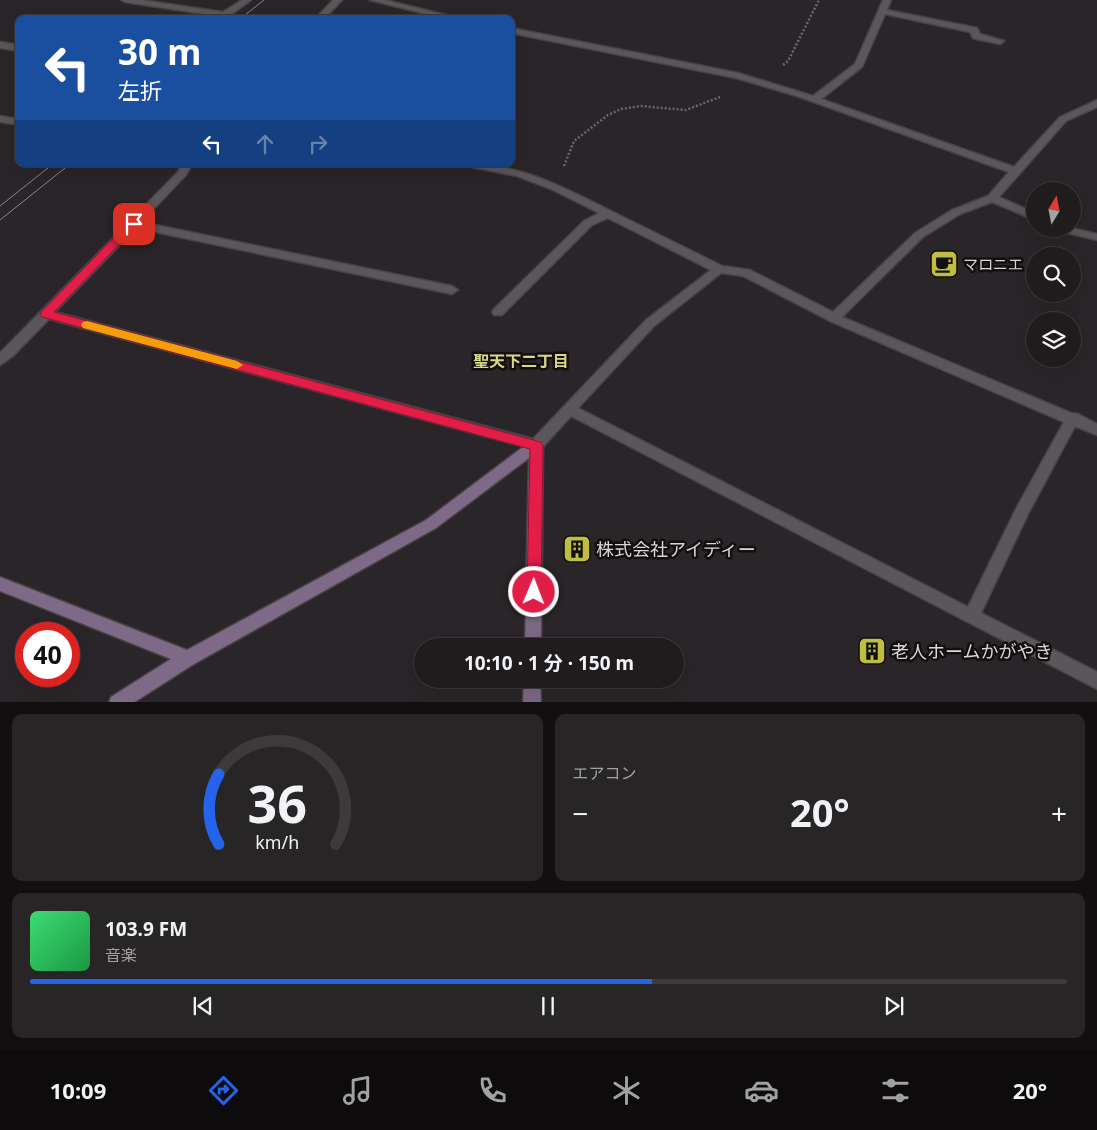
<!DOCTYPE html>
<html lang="ja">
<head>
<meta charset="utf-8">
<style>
  :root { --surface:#201c1e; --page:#282527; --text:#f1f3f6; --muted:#a2a1a4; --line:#3d3a3c; --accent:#2563eb }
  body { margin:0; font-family:"Noto Sans","Noto Sans JP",sans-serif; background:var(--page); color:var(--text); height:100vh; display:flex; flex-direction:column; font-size:19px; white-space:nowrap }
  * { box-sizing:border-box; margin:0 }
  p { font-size:16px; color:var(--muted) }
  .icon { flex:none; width:28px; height:28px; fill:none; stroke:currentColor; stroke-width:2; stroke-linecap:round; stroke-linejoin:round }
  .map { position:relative; height:702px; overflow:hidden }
  .panel { display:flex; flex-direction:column; gap:12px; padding:12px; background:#120f10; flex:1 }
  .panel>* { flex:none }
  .banner { position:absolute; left:15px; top:15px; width:500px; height:152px; border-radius:10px; box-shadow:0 5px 20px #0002,0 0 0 1px var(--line); background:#1a4fa0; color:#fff; overflow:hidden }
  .needle { width:32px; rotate:10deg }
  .controls { position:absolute; left:1026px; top:182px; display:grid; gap:10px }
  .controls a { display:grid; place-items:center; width:55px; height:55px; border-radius:50%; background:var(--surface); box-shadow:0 5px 20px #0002,0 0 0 1px var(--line); font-size:25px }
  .speed { position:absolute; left:15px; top:622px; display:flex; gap:10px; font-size:25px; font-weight:700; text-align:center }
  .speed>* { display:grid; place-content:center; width:65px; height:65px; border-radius:50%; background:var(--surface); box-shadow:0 5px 20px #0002,0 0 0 1px var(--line); line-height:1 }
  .speed .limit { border:8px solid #d22; background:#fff; color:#111 }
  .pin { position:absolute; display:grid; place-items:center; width:42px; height:42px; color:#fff; margin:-21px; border-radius:10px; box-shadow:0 2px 8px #0006 }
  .me { position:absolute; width:55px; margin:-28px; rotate:1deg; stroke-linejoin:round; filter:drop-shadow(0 0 4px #0008) }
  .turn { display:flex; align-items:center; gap:18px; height:105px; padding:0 20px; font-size:22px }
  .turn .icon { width:65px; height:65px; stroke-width:2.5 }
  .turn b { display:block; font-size:35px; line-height:42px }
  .lanes { display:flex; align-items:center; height:48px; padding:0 20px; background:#0003; justify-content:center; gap:25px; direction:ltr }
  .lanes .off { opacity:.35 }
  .big { font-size:38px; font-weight:700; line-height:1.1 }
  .panel .tile { flex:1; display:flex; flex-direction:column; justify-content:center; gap:8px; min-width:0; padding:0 18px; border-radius:10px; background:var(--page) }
  .panel .dial { align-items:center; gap:0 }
  .dial svg { height:130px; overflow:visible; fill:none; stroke:var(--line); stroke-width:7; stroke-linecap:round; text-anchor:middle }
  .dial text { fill:var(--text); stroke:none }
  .song { display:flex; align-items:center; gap:15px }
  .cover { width:60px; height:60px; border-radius:8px; background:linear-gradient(135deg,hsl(140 70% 55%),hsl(140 70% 35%)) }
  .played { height:5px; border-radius:2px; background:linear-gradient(90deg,var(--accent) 60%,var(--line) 60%) }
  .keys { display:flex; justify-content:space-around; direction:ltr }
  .heat { display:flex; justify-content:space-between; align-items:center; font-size:28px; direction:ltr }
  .panel .tiles { flex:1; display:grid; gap:12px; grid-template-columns:1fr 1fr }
  .tile:last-child { grid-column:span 2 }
  .trip { position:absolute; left:414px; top:638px; width:270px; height:50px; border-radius:25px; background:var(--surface); box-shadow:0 5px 20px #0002,0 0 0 1px var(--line); font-weight:700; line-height:50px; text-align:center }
  .menu { display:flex; height:80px; justify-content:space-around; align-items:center; background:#0d0b0c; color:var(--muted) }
  .menu .icon { width:35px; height:35px }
  .menu .current { color:var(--accent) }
  .menu b { font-size:22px; color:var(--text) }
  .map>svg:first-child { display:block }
</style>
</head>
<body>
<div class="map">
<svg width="1097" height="703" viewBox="0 0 1097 703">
  <rect width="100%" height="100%" fill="#2a2528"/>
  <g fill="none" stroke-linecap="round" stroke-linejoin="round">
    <!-- lane casing -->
    <g stroke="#464245" stroke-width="3">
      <g id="lane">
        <polygon points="121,0 141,0 223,12 242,0 251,0 225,19 215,19 217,16 125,2"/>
        <polygon points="0,42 19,45 19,51 0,48"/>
      </g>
    </g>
    <!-- street casing -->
    <g stroke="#464245" stroke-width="3">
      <g id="street">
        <polygon points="333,0 342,0 324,19 315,19"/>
        <polygon points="370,0 385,0 462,19 446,19"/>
        <path d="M883,0H891L887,10L977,28L980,34L1004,41L1000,44L976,39L973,38L970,32L885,14L862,67L821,99L1014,167L1060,117L1097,100V107L1066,121L999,197L1035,213V220L992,202L960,214L923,237L842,317L1071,413L1078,414L1097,424V435L1075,426L1028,514L981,613L1097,672V689L571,416L541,449L536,450L49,319L13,356L0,365V353L178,172L182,164H192L186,175L141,222L452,286L458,290L452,294L136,228L55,312L533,439L646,320L711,270L608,218L592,225L502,315H494L492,312L494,309L584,221L599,213L551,189L517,176L472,167L467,164C523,164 566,189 615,213C650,230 686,248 722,266L750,270L833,312L915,233L952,210L988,196L1009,172L797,96L736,78L511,33V28L738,73L813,96L855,64ZM721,273L743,276L830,321L1064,422L1017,507L968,607L578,408L654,326Z"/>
        <polygon points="0,116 19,119 19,125 0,122"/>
        <polygon points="1072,228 1097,234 1097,240 1059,231 1058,229"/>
      </g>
    </g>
    <!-- secondary casing -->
    <g stroke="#464245" stroke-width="3">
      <g id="secondary">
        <polygon points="536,440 541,441 543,445 541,646 525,646 529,458 436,528 194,664 133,703 109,703 111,697 171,659 0,591 0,577 187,650 426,520 531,441"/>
        <polygon points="524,679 540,679 541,703 523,703"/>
      </g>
    </g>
    <!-- path -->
    <g stroke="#6b6769" stroke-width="2.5" stroke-dasharray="2 2" stroke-linecap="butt">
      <polyline points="783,65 788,61 819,0"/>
      <polyline points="564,166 574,141 608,115 621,109 641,106 686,110 720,97"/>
    </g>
    <!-- lane -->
    <use href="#lane" fill="#5b5659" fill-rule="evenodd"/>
    <!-- street -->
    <use href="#street" fill="#5b5659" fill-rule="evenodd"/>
    <!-- secondary -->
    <use href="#secondary" fill="#7e6986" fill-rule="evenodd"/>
    <!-- tram -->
    <g stroke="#8a8689" stroke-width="1">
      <polyline points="240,19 264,0"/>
      <polyline points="0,206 53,164"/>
      <polyline points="0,220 70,164"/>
    </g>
  </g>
  <!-- route -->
  <polygon fill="#e11d48" stroke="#92132f" points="130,221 134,221 139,224 54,312 541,442 543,445 541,592 539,596 534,598 529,596 527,592 530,449 42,317 40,314 42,311"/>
  <!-- slow -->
  <polygon fill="#f59e0b" points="87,321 237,361 243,365 237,369 83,328 81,325 83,322"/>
  <!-- icons -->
  <defs>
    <g id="cafe-square" transform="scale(1.4375)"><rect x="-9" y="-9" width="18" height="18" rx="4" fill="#bfbe41" stroke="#110f10"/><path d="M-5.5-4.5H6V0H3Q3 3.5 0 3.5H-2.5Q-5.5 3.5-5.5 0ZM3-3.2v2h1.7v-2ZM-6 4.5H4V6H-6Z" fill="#111"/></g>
    <g id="building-square" transform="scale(1.4375)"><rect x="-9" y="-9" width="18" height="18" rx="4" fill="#bfbe41" stroke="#110f10"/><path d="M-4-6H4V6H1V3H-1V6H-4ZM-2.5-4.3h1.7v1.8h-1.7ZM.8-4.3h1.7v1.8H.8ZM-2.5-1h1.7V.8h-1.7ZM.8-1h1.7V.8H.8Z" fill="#111"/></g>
  </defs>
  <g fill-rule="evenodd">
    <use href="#cafe-square" x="944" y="264"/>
    <use href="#building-square" x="577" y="549"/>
    <use href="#building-square" x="872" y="651"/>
  </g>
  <g text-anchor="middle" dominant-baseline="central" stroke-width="5" stroke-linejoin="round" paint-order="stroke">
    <!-- poi labels -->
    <g font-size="15" fill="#d9d6d8" stroke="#110f10" text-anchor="start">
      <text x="963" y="264">マロニエ</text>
    </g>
    <!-- neighbourhood labels -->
    <g font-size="16" font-weight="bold" fill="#d6d788" stroke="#110f10">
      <text x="521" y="361">聖天下二丁目</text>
    </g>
    <!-- near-poi labels -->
    <g font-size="18" fill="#d9d6d8" stroke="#110f10" text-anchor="start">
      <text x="596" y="549">株式会社アイディー</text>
      <text x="891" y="651">老人ホームかがやき</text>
    </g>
  </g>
</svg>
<div class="controls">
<a><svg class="needle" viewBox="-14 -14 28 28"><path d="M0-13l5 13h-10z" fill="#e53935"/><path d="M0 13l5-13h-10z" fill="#a2a1a4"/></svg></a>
<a><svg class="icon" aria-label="search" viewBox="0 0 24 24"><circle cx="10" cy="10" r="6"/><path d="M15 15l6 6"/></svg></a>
<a><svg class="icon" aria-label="layers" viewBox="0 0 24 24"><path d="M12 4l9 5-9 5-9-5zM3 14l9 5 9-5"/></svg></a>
</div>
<div class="speed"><div class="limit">40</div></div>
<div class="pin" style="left:134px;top:224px;background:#d93025"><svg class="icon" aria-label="arrive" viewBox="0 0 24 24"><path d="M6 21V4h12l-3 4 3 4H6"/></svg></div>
<svg class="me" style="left:534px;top:592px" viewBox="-20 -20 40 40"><circle r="17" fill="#e11d48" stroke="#fff" stroke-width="3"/><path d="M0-11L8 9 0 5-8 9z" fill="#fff"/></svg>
<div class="trip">10:10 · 1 分 · 150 m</div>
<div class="banner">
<div class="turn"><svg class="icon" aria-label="left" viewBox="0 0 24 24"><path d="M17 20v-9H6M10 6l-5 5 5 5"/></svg><div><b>30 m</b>左折</div></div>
<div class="lanes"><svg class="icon" aria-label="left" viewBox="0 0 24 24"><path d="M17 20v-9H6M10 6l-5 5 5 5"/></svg><svg class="icon off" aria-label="ahead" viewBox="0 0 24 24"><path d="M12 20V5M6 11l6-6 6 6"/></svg><svg class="icon off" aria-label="right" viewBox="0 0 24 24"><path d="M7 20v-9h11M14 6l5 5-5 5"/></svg></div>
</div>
</div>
<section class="panel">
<div class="tiles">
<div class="tile dial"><svg viewBox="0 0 100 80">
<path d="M14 69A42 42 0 1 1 86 69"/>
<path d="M14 69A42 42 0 0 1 14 26" stroke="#2563eb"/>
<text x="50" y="56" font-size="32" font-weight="700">36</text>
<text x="50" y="72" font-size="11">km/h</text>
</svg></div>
<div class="tile"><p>エアコン</p>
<div class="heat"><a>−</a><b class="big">20°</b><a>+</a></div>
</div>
<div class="tile">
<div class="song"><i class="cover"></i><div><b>103.9 FM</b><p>音楽</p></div></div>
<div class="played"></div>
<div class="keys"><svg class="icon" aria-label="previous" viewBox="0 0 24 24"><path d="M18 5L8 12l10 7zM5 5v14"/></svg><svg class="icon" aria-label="pause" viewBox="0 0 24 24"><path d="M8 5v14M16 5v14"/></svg><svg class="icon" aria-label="next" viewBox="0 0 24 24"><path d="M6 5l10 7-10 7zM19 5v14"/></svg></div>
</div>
</div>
</section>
<nav class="menu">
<b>10:09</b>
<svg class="icon current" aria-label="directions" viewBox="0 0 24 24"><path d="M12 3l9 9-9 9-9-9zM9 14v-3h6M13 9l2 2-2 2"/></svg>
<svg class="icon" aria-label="music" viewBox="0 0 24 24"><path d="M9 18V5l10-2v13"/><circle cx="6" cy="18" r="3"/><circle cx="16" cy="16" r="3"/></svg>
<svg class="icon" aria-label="phone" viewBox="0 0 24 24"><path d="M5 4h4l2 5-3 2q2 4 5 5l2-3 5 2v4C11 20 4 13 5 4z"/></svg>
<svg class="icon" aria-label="climate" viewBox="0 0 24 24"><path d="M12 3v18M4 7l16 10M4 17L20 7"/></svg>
<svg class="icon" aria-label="car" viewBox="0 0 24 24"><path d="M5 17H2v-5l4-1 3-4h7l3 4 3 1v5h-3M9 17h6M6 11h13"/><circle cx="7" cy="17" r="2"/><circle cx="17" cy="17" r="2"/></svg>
<svg class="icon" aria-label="filters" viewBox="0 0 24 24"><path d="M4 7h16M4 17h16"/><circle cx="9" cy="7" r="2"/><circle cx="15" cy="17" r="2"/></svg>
<b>20°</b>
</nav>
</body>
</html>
